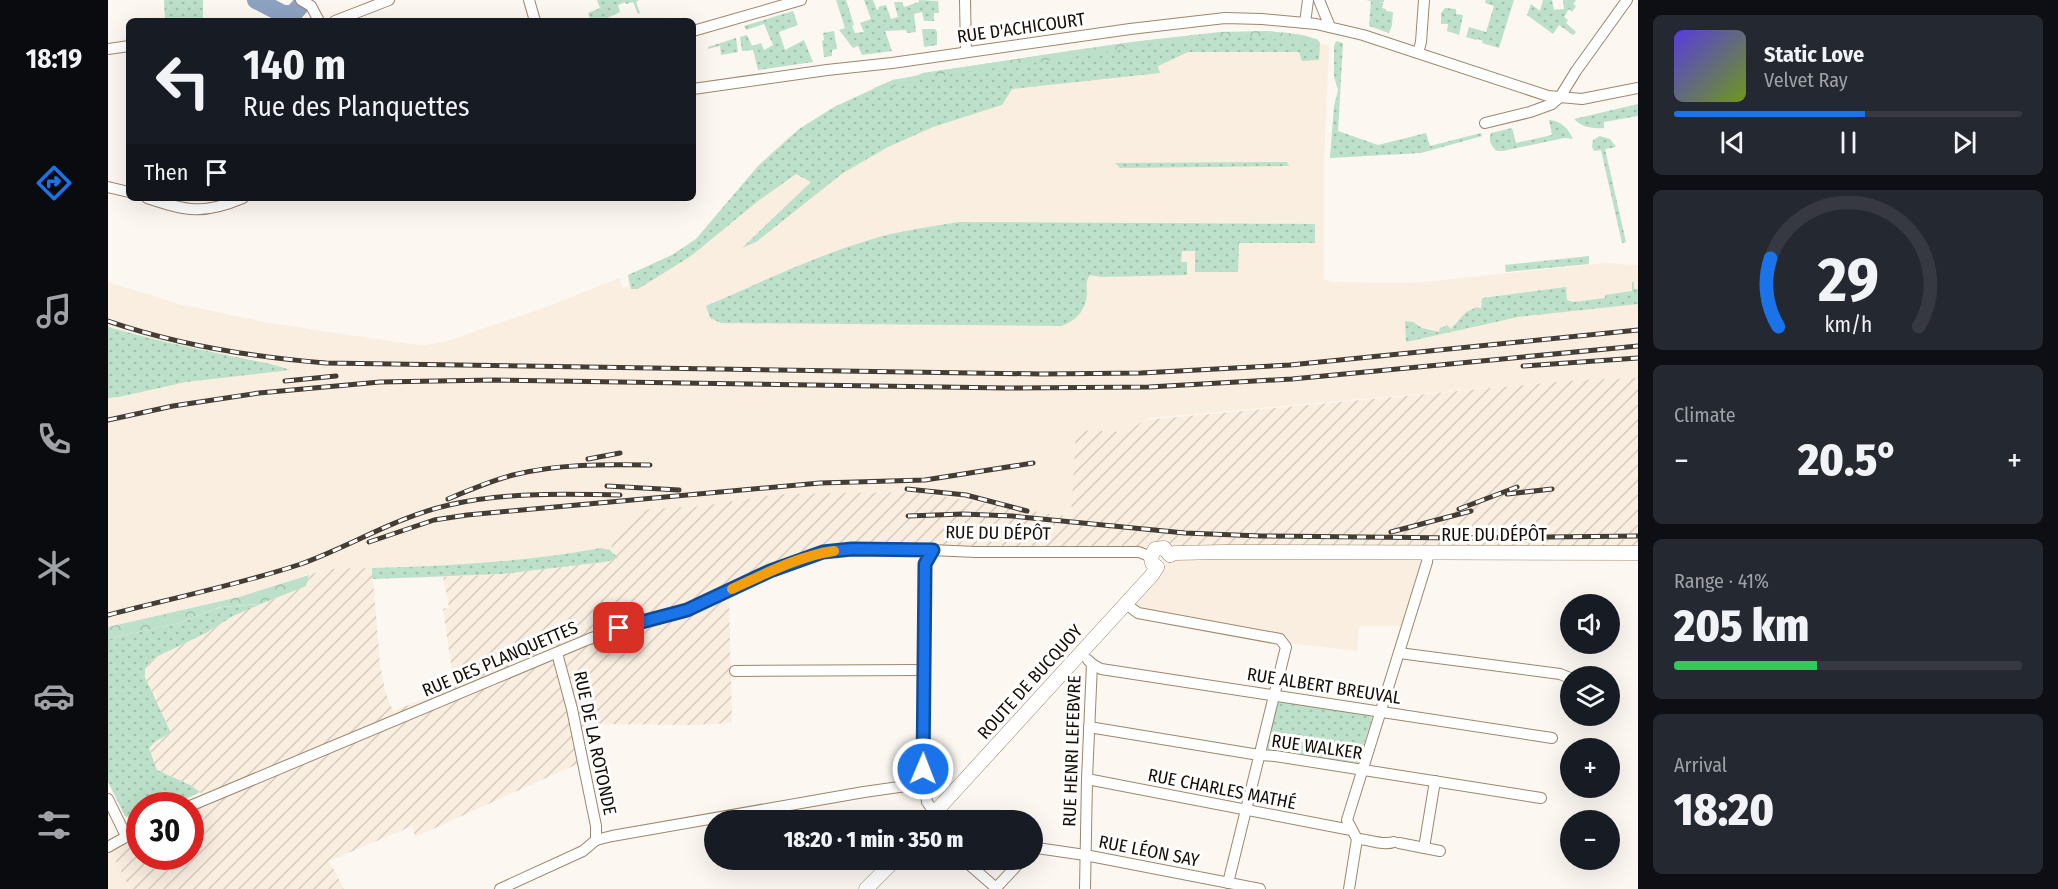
<!DOCTYPE html>
<html lang="en">
<head>
<meta charset="utf-8">
<style>
  :root { --surface:#171b24; --page:#242831; --text:#f1f3f6; --muted:#9ea1a6; --line:#363941; --accent:#1a73e8 }
  body { margin:0; font-family:"Fira Sans Condensed",sans-serif; background:var(--page); color:var(--text); height:100vh; display:flex; flex-direction:column; font-size:22px; white-space:nowrap }
  * { box-sizing:border-box; margin:0 }
  p { font-size:20px; color:var(--muted) }
  .icon { flex:none; width:33px; height:33px; fill:none; stroke:currentColor; stroke-width:2; stroke-linecap:round; stroke-linejoin:round }
  .map { position:relative; flex:1; overflow:hidden }
  .panel { display:flex; flex-direction:column; gap:15px; padding:15px; background:#0d0f14; width:420px }
  .panel>* { flex:none }
  .top-card { position:absolute; left:18px; top:18px; width:570px; height:183px; border-radius:9px; box-shadow:0 6px 24px #0002; background:#171b24; color:var(--text); overflow:hidden }
  .controls { position:absolute; left:1452px; top:594px; display:grid; gap:12px }
  .controls a { display:grid; place-items:center; width:60px; height:60px; border-radius:50%; background:var(--surface); box-shadow:0 6px 24px #0002; font-size:30px }
  .speed { position:absolute; left:18px; top:792px; display:flex; gap:12px; font-size:30px; font-weight:700; text-align:center }
  .speed>* { display:grid; place-content:center; width:78px; height:78px; border-radius:50%; background:var(--surface); box-shadow:0 6px 24px #0002; line-height:1 }
  .speed .limit { border:9px solid #d22; background:#fff; color:#111 }
  .pin { position:absolute; display:grid; place-items:center; width:51px; height:51px; color:#fff; margin:-26px; border-radius:12px; box-shadow:0 3px 9px #0006 }
  .me { position:absolute; width:66px; margin:-33px; rotate:1deg; stroke-linejoin:round; filter:drop-shadow(0 0 4px #0008) }
  .turn { display:flex; align-items:center; gap:21px; height:126px; padding:0 18px; font-size:27px }
  .turn .icon { width:78px; height:78px; stroke-width:2.5 }
  .turn b { display:block; font-size:42px; line-height:51px }
  .then { display:flex; align-items:center; height:57px; padding:0 18px; background:#0003; gap:12px; font-size:22px }
  .big { font-size:45px; font-weight:800; line-height:1.1 }
  .panel .card { flex:1; display:flex; flex-direction:column; justify-content:center; gap:9px; min-width:0; padding:0 21px; border-radius:9px; background:var(--page) }
  .panel .dial { align-items:center; gap:0 }
  .dial svg { height:156px; overflow:visible; fill:none; stroke:var(--line); stroke-width:7; stroke-linecap:round; text-anchor:middle }
  .dial text { fill:var(--text); stroke:none }
  .song { display:flex; align-items:center; gap:18px }
  .cover { width:72px; height:72px; border-radius:9px; background:linear-gradient(135deg,hsl(250 70% 55%),hsl(80 70% 35%)) }
  .played { height:6px; border-radius:3px; background:linear-gradient(90deg,var(--accent) 55%,var(--line) 55%) }
  .keys { display:flex; justify-content:space-around; direction:ltr }
  .heat { display:flex; justify-content:space-between; align-items:center; font-size:33px; direction:ltr }
  .charge { height:9px; border-radius:4px; background:linear-gradient(90deg,#34c759 41%,var(--line) 0) }
  .trip { position:absolute; left:596px; top:810px; width:339px; height:60px; border-radius:30px; background:var(--surface); box-shadow:0 6px 24px #0002; font-weight:800; line-height:60px; text-align:center }
  main { display:flex; flex:1; min-height:0 }
  .menu { display:flex; flex-direction:column; width:108px; justify-content:space-around; align-items:center; background:#090b0e; color:var(--muted) }
  .menu .icon { width:42px; height:42px }
  .menu .current { color:var(--accent) }
  .menu b { font-size:27px; color:var(--text) }
  .map>svg:first-child { display:block }
</style>
</head>
<body>
<main>
<nav class="menu">
<b>18:19</b>
<svg class="icon current" aria-label="directions" viewBox="0 0 24 24"><path d="M12 3l9 9-9 9-9-9zM9 14v-3h6M13 9l2 2-2 2"/></svg>
<svg class="icon" aria-label="music" viewBox="0 0 24 24"><path d="M9 18V5l10-2v13"/><circle cx="6" cy="18" r="3"/><circle cx="16" cy="16" r="3"/></svg>
<svg class="icon" aria-label="phone" viewBox="0 0 24 24"><path d="M5 4h4l2 5-3 2q2 4 5 5l2-3 5 2v4C11 20 4 13 5 4z"/></svg>
<svg class="icon" aria-label="climate" viewBox="0 0 24 24"><path d="M12 3v18M4 7l16 10M4 17L20 7"/></svg>
<svg class="icon" aria-label="car" viewBox="0 0 24 24"><path d="M5 17H2v-5l4-1 3-4h7l3 4 3 1v5h-3M9 17h6M6 11h13"/><circle cx="7" cy="17" r="2"/><circle cx="17" cy="17" r="2"/></svg>
<svg class="icon" aria-label="filters" viewBox="0 0 24 24"><path d="M4 7h16M4 17h16"/><circle cx="9" cy="7" r="2"/><circle cx="15" cy="17" r="2"/></svg>
</nav>
<div class="map">
<svg width="1530" height="889" viewBox="0 0 1530 889">
  <defs>
    <pattern id="industrial-furrows" width="10" height="10" patternUnits="userSpaceOnUse" patternTransform="scale(1.5)"><rect width="10" height="10" fill="#faeee1"/><path d="M-1 1l2-2M0 10L10 0M9 11l2-2" fill="none" stroke="#d6cbc0"/></pattern>
    <pattern id="grass-dots" width="8" height="8" patternUnits="userSpaceOnUse" patternTransform="scale(1.5)"><rect width="8" height="8" fill="#bce0c9"/><path d="M2 2h.1M6 6h.1" fill="none" stroke="#a1bfab" stroke-width="1.8" stroke-linecap="round"/></pattern>
    <pattern id="forest-crowns" width="20" height="18" patternUnits="userSpaceOnUse" patternTransform="scale(1.5)"><rect width="20" height="18" fill="#bce0c9"/><path d="M2 6a3 3 0 1 1 6 0M12 15a3 3 0 1 1 6 0" fill="none" stroke="#a1bfab"/></pattern>
    <pattern id="wetland-marsh" width="20" height="14" patternUnits="userSpaceOnUse" patternTransform="scale(1.5)"><rect width="20" height="14" fill="#bce0c9"/><path d="M1 5h8M5 5V1M11 12h8M15 12V8" fill="none" stroke="#a1bfab"/></pattern>
  </defs>
  <rect width="100%" height="100%" fill="#fcf7f1"/>
  <!-- built -->
  <g fill="#faeee1">
    <polygon points="1212,43 1221,46 1216,161 1216,280 1225,282 1306,283 1496,263 1530,265 1530,378 1469,380 1041,418 1018,432 969,430 963,517 807,492 670,494 594,506 533,511 510,558 335,577 264,579 219,569 131,597 0,627 0,398 11,397 78,382 180,370 149,360 123,356 73,346 0,327 0,282 71,304 156,322 301,344 318,345 336,342 438,307 511,278 515,288 518,287 521,285 520,275 564,255 588,239 650,166 679,138 726,107 766,88 1034,45 1209,46"/>
    <polygon points="1320,553 1299,626 1251,626 1249,651 1181,643 1030,613 1018,604 1049,567 1054,558 1062,555"/>
    <polygon points="0,847 1,847 22,889 0,889"/>
  </g>
  <!-- industrial -->
  <polygon fill="url(#industrial-furrows)" points="1530,378 1530,553 1062,555 1054,558 730,550 618,592 621,601 624,723 584,725 489,724 487,729 469,731 475,763 460,768 307,837 304,826 221,861 236,889 22,889 1,847 31,829 32,856 82,856 83,806 96,800 92,792 82,785 49,770 41,748 48,741 63,733 37,677 37,668 44,659 98,633 125,616 198,586 201,575 219,569 264,568 272,664 277,691 285,711 344,688 345,678 335,609 341,607 335,577 394,574 497,562 509,558 502,550 510,531 533,510 594,506 670,494 807,492 963,517 968,430 1018,432 1037,420 1469,380"/>
  <!-- grass -->
  <g fill="url(#grass-dots)">
    <polygon points="56,0 95,0 95,21 57,21"/>
    <polygon points="489,0 531,0 528,2 532,13 530,14 525,2 518,4 517,2 510,5 512,12 493,21 483,21 480,13 492,8"/>
    <polygon points="728,0 738,0 746,25 744,26 747,33 756,32 752,23 763,19 756,0 765,0 769,10 771,9 770,7 778,5 783,19 790,17 786,2 794,2 796,7 811,2 811,0 830,1 831,13 826,13 826,21 816,21 814,12 806,14 808,32 799,33 798,30 777,31 784,51 754,55 750,46 745,48 731,30 737,28"/>
    <polygon points="1258,0 1276,0 1276,2 1272,2 1275,3 1274,8 1278,9 1278,11 1285,12 1284,25 1281,33 1261,26 1263,1"/>
    <polygon points="1378,0 1406,0 1391,48 1374,43 1375,41 1370,39 1368,40 1358,37 1361,27 1378,32 1386,6 1377,3"/>
    <polygon points="1435,0 1444,0 1446,10 1456,9 1455,0 1468,0 1465,4 1468,6 1464,12 1461,9 1456,17 1460,20 1458,23 1468,32 1465,35 1451,25 1445,34 1419,15 1423,4 1432,11"/>
    <polygon points="1337,8 1348,9 1348,14 1355,15 1351,35 1339,31 1340,24 1333,24 1333,13"/>
    <polygon points="685,11 690,25 671,32 677,50 696,40 705,62 650,70 645,50 634,51 632,37 639,35 644,46 653,43 656,50 665,45 656,24 638,30 636,26"/>
    <polygon points="814,29 827,29 829,32 829,45 816,47"/>
    <polygon points="726,31 729,49 724,50 724,56 716,57 714,41 716,40 715,33"/>
    <path d="M1161,31L1209,39L1212,43L1211,60L1194,61L1191,52H1080L1050,66L1052,73L904,89L894,105L825,127L780,147L735,173L648,242L634,248L703,182L688,174L650,201L583,256L530,289H523L520,275L564,255L588,239L650,166L691,129L726,107L785,80L808,76L815,73C930,57 1045,34 1161,31Z"/>
    <polygon points="628,38 630,52 613,55 612,46 600,49 600,47"/>
    <polygon points="1228,41 1235,43 1230,131 1270,145 1318,133 1322,146 1373,133 1374,136 1313,153 1222,158 1226,106 1230,90 1226,77 1226,46"/>
    <path d="M1530,104V116L1496,122V128C1485,129 1473,127 1466,119Z"/>
    <path d="M1441,120C1453,120 1461,130 1465,139L1456,138L1395,151H1389C1383,146 1380,140 1383,133L1404,128L1408,143L1444,135Z"/>
    <polygon points="1492,136 1502,139 1508,147 1497,149 1518,242 1514,243 1493,150 1486,151 1484,147 1485,140"/>
    <polygon points="1179,162 1181,166 1012,168 1007,163"/>
    <path d="M851,222L1207,224V243H1131L1130,272H1087V251H1074L1073,262H1079V275L993,277L982,275C977,282 979,285 979,293C978,310 969,320 954,326L613,323L602,318L598,306C651,283 705,257 761,240C790,231 821,227 851,222Z"/>
    <polygon points="1481,256 1481,264 1398,272 1397,265"/>
    <polygon points="1524,282 1526,282 1526,289 1530,289 1530,304 1410,317 1298,342 1297,321 1305,322 1314,328 1331,332 1332,327 1334,328 1339,325 1343,329 1358,312 1369,307 1373,309 1374,298 1458,287 1459,300 1465,302 1497,298 1497,295 1524,291"/>
    <path d="M0,327C39,338 79,347 118,355C140,360 161,362 182,370L78,382L11,397L0,398Z"/>
    <path d="M493,548L502,550L510,558L497,562L394,574L264,579V568C341,566 417,562 493,548Z"/>
    <polygon points="153,604 125,616 98,633 44,659 37,668 37,677 63,733 48,741 41,748 49,770 82,785 92,792 65,805 32,806 31,821 17,816 0,782 0,639 71,623 113,607"/>
    <polygon points="1171,701 1263,716 1264,719 1250,762 1249,763 1160,750 1158,748 1169,702"/>
  </g>
  <!-- forest -->
  <g fill="url(#forest-crowns)">
    <path d="M1161,31C1174,33 1204,33 1212,43L1209,46C1118,25 1036,47 946,60C904,66 861,71 819,78L794,83L774,91L766,88L785,80L808,76L815,73L1024,42L1112,32Z"/>
    <polygon points="201,575 198,586 153,604 112,607 71,623 0,639 0,627 131,597"/>
  </g>
  <!-- wetland -->
  <path fill="url(#wetland-marsh)" d="M139,0H160L175,8L183,7L189,0L199,5C192,16 186,21 173,21Z"/>
  <g fill="none" stroke-linecap="round" stroke-linejoin="round">
    <!-- river -->
    <polyline stroke="#8da2c1" stroke-width="18" points="148,0 175,14 185,14 194,4"/>
    <!-- minor casing -->
    <g stroke="#9d876d" stroke-width="12">
      <g id="minor">
        <polyline points="193,0 203,6 211,21"/>
        <polyline points="421,0 427,21"/>
        <polyline points="857,0 858,52"/>
        <polyline points="1211,0 1222,27"/>
        <polyline points="227,21 281,0"/>
        <polyline points="1197,23 1200,0"/>
        <polyline points="585,31 693,0"/>
        <polyline points="0,49 21,46"/>
        <polyline points="1310,53 1313,42 1316,0"/>
        <polyline points="585,89 719,70 784,63 1022,29 1117,18 1154,19 1208,24 1255,35 1440,96 1474,99 1530,88"/>
        <polyline points="1377,123 1422,112 1444,104 1452,97 1468,71 1519,0"/>
        <polyline points="0,187 21,192"/>
        <path d="M39,198C79,211 95,215 135,198"/>
        <polyline points="825,550 817,564 815,769 819,802 827,813"/>
        <polyline points="1018,604 1030,613 1172,639 1178,647 1120,883"/>
        <polyline points="449,653 464,709 488,826 488,840"/>
        <polyline points="1291,653 1452,674 1462,678"/>
        <polyline points="984,664 993,669 1444,738"/>
        <polyline points="627,671 816,670"/>
        <polyline points="981,727 1151,755 1167,756 1433,798"/>
        <polyline points="979,779 1243,830"/>
        <polyline points="0,799 18,836"/>
        <polyline points="82,806 481,639 511,628 579,610 662,571 715,552 744,549 777,548 868,552 1031,552 1043,557"/>
        <path d="M1249,839C1261,839 1274,846 1286,842"/>
        <polyline points="488,840 504,836 756,792 798,786 817,787"/>
        <polyline points="1291,843 1332,851"/>
        <polyline points="0,847 32,829"/>
        <polyline points="1316,848 1327,781"/>
        <polyline points="924,851 929,848 977,855 1152,889"/>
        <polyline points="856,860 888,888"/>
        <polyline points="392,889 475,851 488,840"/>
        <polyline points="887,889 914,860"/>
        <polyline points="977,889 979,779 984,664 980,660"/>
        <polyline points="1241,889 1249,839 1239,820 1319,562 1320,553"/>
      </g>
    </g>
    <!-- major casing -->
    <g stroke="#9d876d" stroke-width="15">
      <g id="major">
        <polyline points="1062,555 1067,553 1115,552 1530,553"/>
        <polyline points="1049,567 1044,563 1043,557 1047,549 1056,548 1062,555"/>
        <polyline points="820,820 1044,575 1049,567"/>
        <polyline points="758,889 787,860"/>
      </g>
    </g>
    <!-- minor -->
    <use href="#minor" stroke="#fff" stroke-width="10"/>
    <!-- major -->
    <use href="#major" stroke="#fff" stroke-width="14"/>
    <!-- rail casing -->
    <g stroke="#443d35" stroke-width="5">
      <g id="rail">
        <path d="M0,321C70,345 144,357 218,363L934,374L1033,373L1182,365L1530,330"/>
        <polyline points="1415,366 1530,358"/>
        <polyline points="177,381 228,376"/>
        <polyline points="0,420 65,406 151,393 272,382 386,380 898,388 1041,387 1184,379 1530,346"/>
        <polyline points="480,459 512,453"/>
        <polyline points="499,486 571,490"/>
        <polyline points="799,489 858,495 919,511"/>
        <polyline points="1399,494 1444,489"/>
        <path d="M340,499C361,490 382,481 405,475C449,464 497,464 542,465"/>
        <polyline points="1351,509 1409,487"/>
        <polyline points="800,516 855,514 904,516 1077,533 1153,536 1350,538 1530,536"/>
        <polyline points="1283,532 1363,511"/>
        <polyline points="261,542 326,520 359,515 712,483 817,480 925,463"/>
        <path d="M0,615C64,598 130,585 193,564C243,546 288,517 341,505C397,492 455,494 512,495"/>
      </g>
    </g>
    <!-- rail -->
    <use href="#rail" stroke="#fff" stroke-width="3" stroke-dasharray="9" stroke-linecap="butt"/>
  </g>
  <g fill="none" stroke-linecap="round" stroke-linejoin="round">
    <!-- route casing -->
    <g stroke="#114b97" stroke-width="15">
      <polyline id="route" points="511,628 579,610 662,571 715,552 744,549 825,550 817,564 815,769"/>
    </g>
    <!-- route -->
    <use href="#route" stroke="#1a73e8" stroke-width="10"/>
    <!-- slow -->
    <path stroke="#f59e0b" stroke-width="10" d="M624,589C657,574 690,556 726,551"/>
  </g>
  <g text-anchor="middle" dominant-baseline="central" stroke-width="6" stroke-linejoin="round" paint-order="stroke">
    <!-- street labels -->
    <g font-size="18" fill="#170f06" stroke="#fff">
      <text transform="translate(913 28) rotate(-8)">RUE D'ACHICOURT</text>
      <text transform="translate(890 533) rotate(1)">RUE DU DÉPÔT</text>
      <text x="1386" y="535">RUE DU DÉPÔT</text>
      <text transform="translate(392 659) rotate(-23)">RUE DES PLANQUETTES</text>
      <text transform="translate(922 682) rotate(-48)">ROUTE DE BUCQUOY</text>
      <text transform="translate(1216 686) rotate(9)">RUE ALBERT BREUVAL</text>
      <text transform="translate(487 743) rotate(78)">RUE DE LA ROTONDE</text>
      <text transform="translate(1209 747) rotate(8)">RUE WALKER</text>
      <text transform="translate(964 751) rotate(-88)">RUE HENRI LEFEBVRE</text>
      <text transform="translate(1114 789) rotate(11)">RUE CHARLES MATHÉ</text>
      <text transform="translate(1041 851) rotate(11)">RUE LÉON SAY</text>
    </g>
  </g>
</svg>
<div class="controls">
<a><svg class="icon" aria-label="sound" viewBox="0 0 24 24"><path d="M4 9h4l5-4v14l-5-4H4zM17 9q2 3 0 6"/></svg></a>
<a><svg class="icon" aria-label="layers" viewBox="0 0 24 24"><path d="M12 4l9 5-9 5-9-5zM3 14l9 5 9-5"/></svg></a>
<a>+</a>
<a>−</a>
</div>
<div class="speed"><div class="limit">30</div></div>
<div class="pin" style="left:511px;top:628px;background:#d93025"><svg class="icon" aria-label="arrive" viewBox="0 0 24 24"><path d="M6 21V4h12l-3 4 3 4H6"/></svg></div>
<svg class="me" style="left:815px;top:769px" viewBox="-20 -20 40 40"><circle r="17" fill="#1a73e8" stroke="#fff" stroke-width="3"/><path d="M0-11L8 9 0 5-8 9z" fill="#fff"/></svg>
<div class="trip">18:20 · 1 min · 350 m</div>
<div class="top-card">
<div class="turn"><svg class="icon" aria-label="left" viewBox="0 0 24 24"><path d="M17 20v-9H6M10 6l-5 5 5 5"/></svg><div><b>140 m</b>Rue des Planquettes</div></div>
<div class="then">Then<svg class="icon" aria-label="arrive" viewBox="0 0 24 24"><path d="M6 21V4h12l-3 4 3 4H6"/></svg></div>
</div>
</div>
<section class="panel">
<div class="card">
<div class="song"><i class="cover"></i><div><b>Static Love</b><p>Velvet Ray</p></div></div>
<div class="played"></div>
<div class="keys"><svg class="icon" aria-label="previous" viewBox="0 0 24 24"><path d="M18 5L8 12l10 7zM5 5v14"/></svg><svg class="icon" aria-label="pause" viewBox="0 0 24 24"><path d="M8 5v14M16 5v14"/></svg><svg class="icon" aria-label="next" viewBox="0 0 24 24"><path d="M6 5l10 7-10 7zM19 5v14"/></svg></div>
</div>
<div class="card dial"><svg viewBox="0 0 100 80">
<path d="M14 69A42 42 0 1 1 86 69"/>
<path d="M14 69A42 42 0 0 1 10 34" stroke="#1a73e8"/>
<text x="50" y="56" font-size="32" font-weight="700">29</text>
<text x="50" y="72" font-size="11">km/h</text>
</svg></div>
<div class="card"><p>Climate</p>
<div class="heat"><a>−</a><b class="big">20.5°</b><a>+</a></div>
</div>
<div class="card"><p>Range · 41%</p><b class="big">205 km</b><div class="charge"></div></div>
<div class="card"><p>Arrival</p><b class="big">18:20</b></div>
</section>
</main>
</body>
</html>
